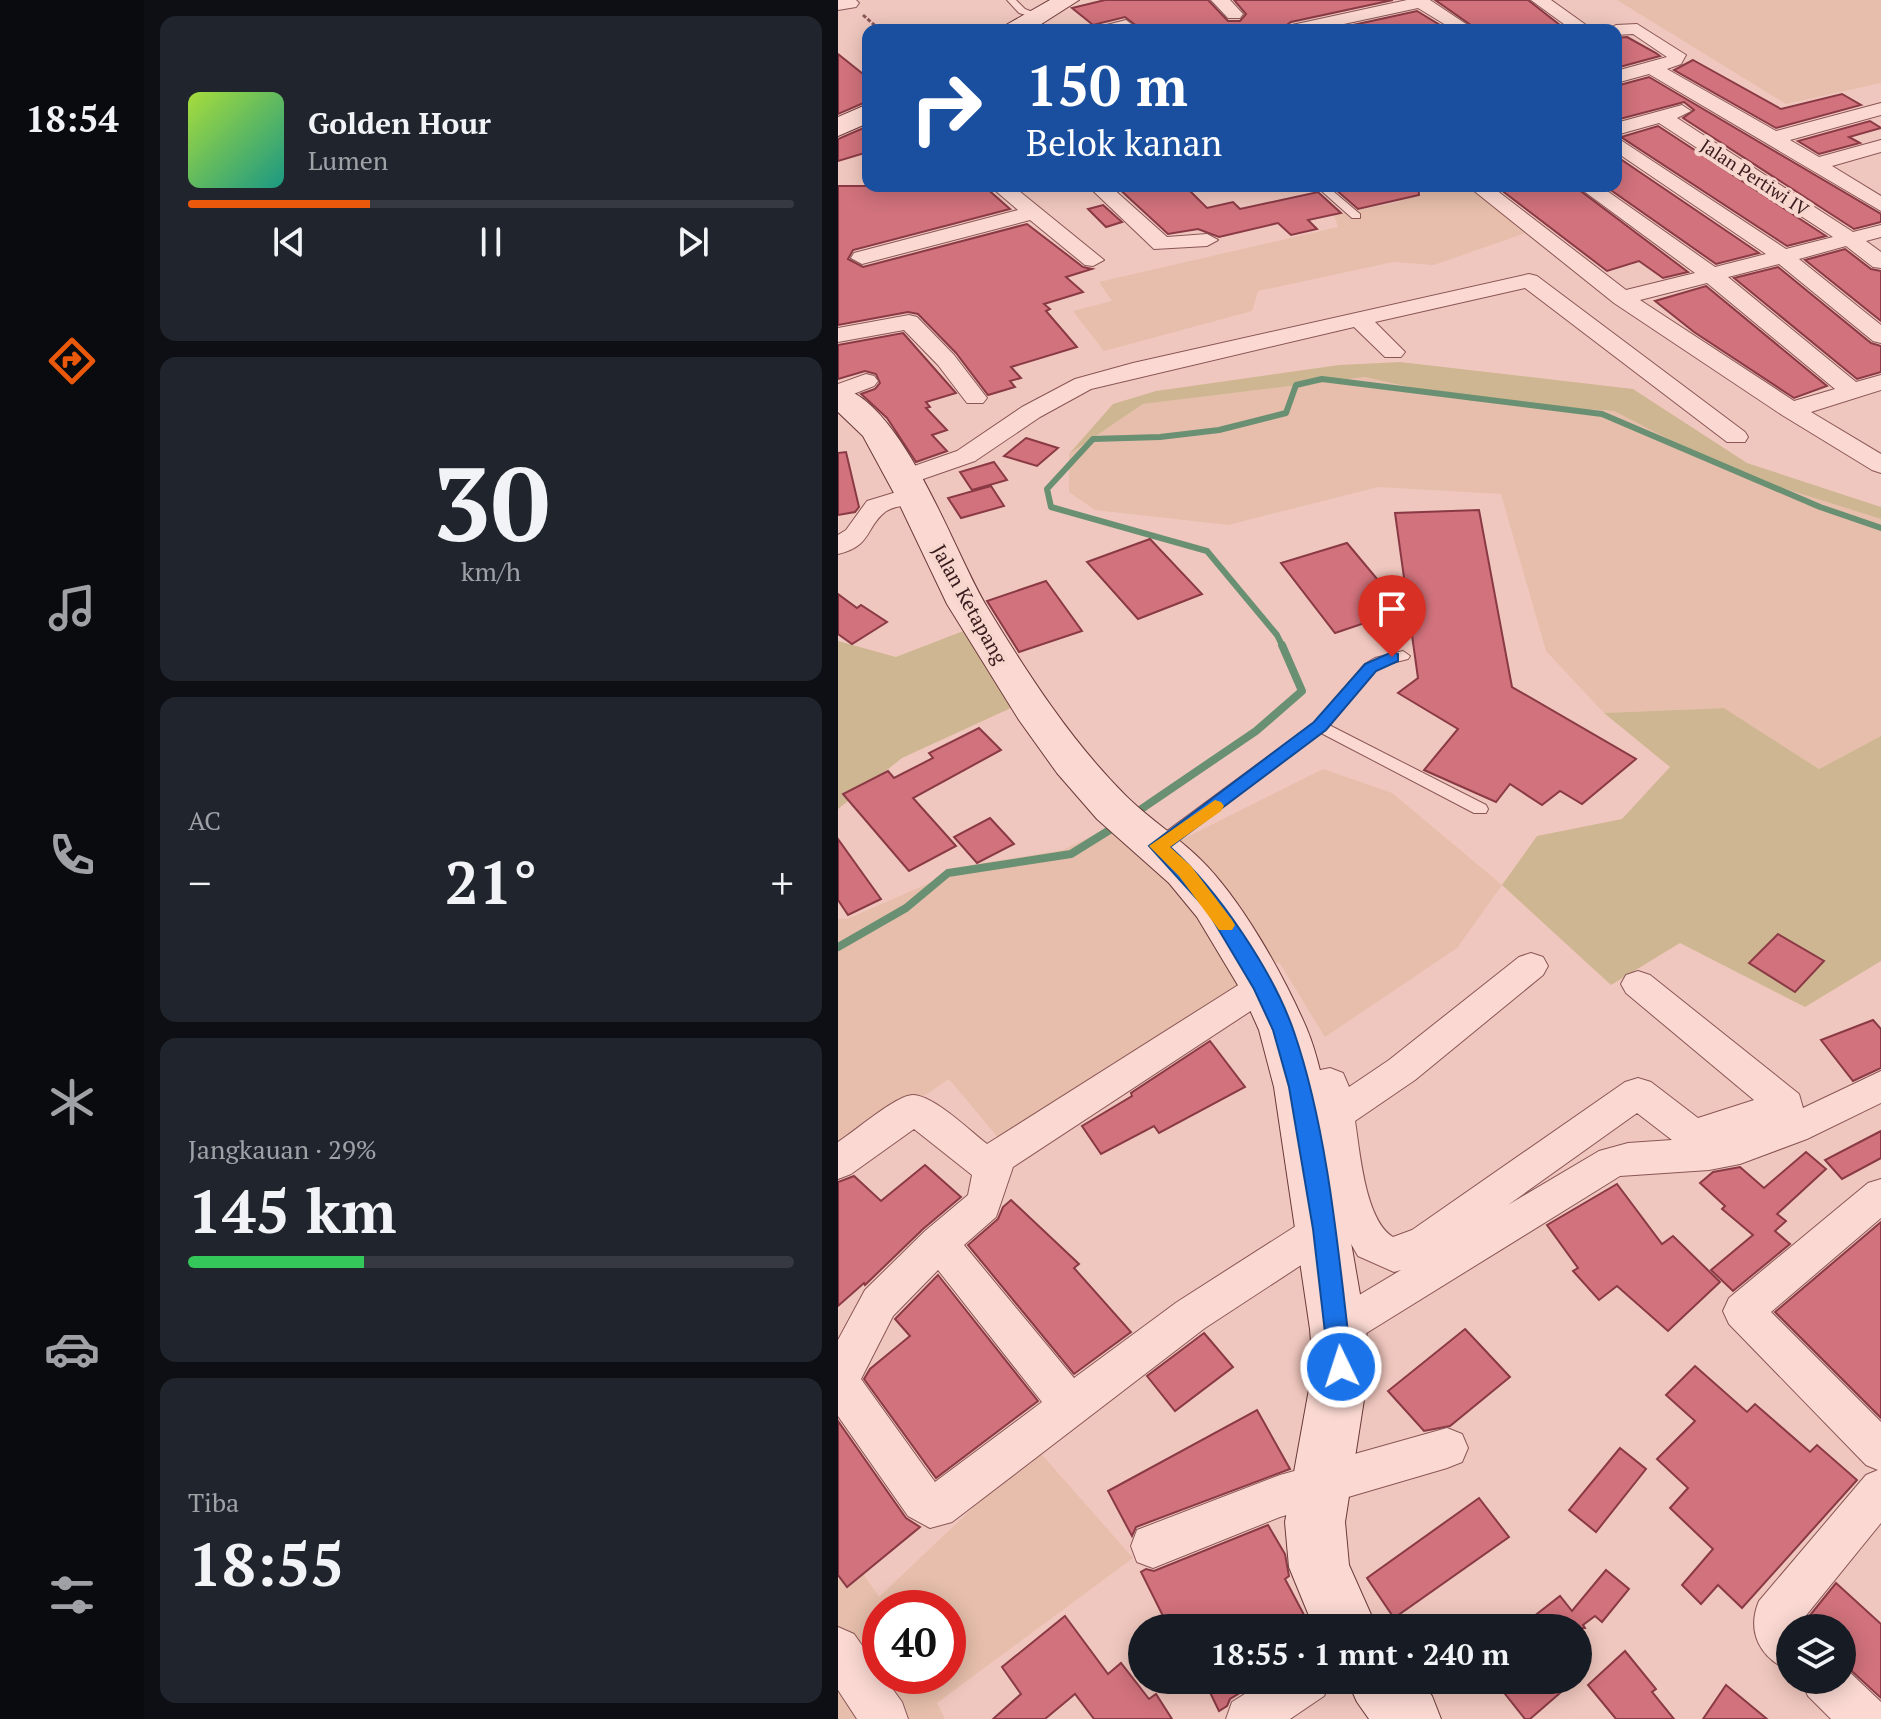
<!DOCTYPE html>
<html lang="id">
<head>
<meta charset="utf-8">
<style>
  :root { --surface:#171b24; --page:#20242c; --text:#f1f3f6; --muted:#9ea1a6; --line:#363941; --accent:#ea580c }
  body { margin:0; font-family:"PT Serif",serif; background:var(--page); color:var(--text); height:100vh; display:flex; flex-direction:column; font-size:30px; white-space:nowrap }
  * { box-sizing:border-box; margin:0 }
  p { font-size:26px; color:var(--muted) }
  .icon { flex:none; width:44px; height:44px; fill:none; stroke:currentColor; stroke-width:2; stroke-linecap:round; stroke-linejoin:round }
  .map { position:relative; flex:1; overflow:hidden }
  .panel { display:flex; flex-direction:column; gap:16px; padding:16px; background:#0d0f14; width:694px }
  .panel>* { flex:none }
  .guide { position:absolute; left:24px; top:24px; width:760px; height:168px; border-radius:16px; box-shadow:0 4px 20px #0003; background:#1a4fa0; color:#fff; overflow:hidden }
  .tools { position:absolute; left:938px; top:1614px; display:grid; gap:16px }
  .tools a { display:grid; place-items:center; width:80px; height:80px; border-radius:50%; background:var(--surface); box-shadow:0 4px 20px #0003; font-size:40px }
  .speed { position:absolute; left:24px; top:1590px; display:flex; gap:16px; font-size:40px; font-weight:700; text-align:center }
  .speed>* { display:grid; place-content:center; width:104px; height:104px; border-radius:50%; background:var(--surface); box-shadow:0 4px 20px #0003; line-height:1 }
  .speed .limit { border:12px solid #d22; background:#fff; color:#111 }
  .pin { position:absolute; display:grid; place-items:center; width:68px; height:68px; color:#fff; margin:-82px -34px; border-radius:50% 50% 50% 0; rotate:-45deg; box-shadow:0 0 8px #0007 }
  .pin .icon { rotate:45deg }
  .me { position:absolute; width:88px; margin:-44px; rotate:356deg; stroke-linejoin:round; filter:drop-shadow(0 0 6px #0008) }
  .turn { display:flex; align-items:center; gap:28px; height:168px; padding:0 32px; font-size:36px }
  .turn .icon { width:104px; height:104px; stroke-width:2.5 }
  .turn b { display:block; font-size:56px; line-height:68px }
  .big { font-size:60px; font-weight:600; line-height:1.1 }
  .panel .card { flex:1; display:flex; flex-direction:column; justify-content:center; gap:12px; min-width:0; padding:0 28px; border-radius:16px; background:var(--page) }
  .panel .dial { align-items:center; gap:0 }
  .dial b { font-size:104px; line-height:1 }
  .song { display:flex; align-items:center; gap:24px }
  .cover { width:96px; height:96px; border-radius:12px; background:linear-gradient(135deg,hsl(80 70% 55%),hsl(170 70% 35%)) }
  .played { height:8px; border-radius:4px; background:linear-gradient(90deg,var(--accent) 30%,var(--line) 30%) }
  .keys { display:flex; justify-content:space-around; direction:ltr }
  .heat { display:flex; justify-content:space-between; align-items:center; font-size:44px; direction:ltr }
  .charge { height:12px; border-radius:6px; background:linear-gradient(90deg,#34c759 29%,var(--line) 0) }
  .trip { position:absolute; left:290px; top:1614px; width:464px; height:80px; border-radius:40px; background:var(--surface); box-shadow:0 4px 20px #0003; font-weight:600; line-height:80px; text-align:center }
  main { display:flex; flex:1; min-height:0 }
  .dock { display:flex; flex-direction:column; width:144px; justify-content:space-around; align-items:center; background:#090b0e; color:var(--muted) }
  .dock .icon { width:56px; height:56px }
  .dock .current { color:var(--accent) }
  .dock b { font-size:36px; color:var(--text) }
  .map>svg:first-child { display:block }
</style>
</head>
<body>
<main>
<nav class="dock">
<b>18:54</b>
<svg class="icon current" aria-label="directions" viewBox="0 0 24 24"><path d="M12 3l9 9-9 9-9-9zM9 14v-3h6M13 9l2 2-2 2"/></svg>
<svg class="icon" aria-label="music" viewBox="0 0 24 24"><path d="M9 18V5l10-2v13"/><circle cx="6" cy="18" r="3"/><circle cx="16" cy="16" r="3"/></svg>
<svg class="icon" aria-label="phone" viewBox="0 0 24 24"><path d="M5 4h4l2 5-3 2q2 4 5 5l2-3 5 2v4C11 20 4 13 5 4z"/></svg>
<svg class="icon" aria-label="climate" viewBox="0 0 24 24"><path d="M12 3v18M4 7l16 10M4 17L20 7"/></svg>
<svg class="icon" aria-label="car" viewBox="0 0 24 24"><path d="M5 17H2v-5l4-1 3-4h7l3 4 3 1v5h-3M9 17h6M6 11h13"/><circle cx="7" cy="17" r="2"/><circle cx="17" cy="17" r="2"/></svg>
<svg class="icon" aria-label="filters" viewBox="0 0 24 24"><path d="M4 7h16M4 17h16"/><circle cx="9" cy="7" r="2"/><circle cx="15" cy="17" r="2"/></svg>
</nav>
<section class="panel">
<div class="card">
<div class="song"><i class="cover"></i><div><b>Golden Hour</b><p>Lumen</p></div></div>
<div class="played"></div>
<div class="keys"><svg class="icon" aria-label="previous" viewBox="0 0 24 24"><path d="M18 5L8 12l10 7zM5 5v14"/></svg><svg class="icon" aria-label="pause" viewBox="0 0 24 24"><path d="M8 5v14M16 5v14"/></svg><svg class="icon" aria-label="next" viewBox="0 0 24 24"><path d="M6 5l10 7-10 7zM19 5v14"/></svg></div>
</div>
<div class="card dial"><b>30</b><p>km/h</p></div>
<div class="card"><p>AC</p>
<div class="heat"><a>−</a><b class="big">21°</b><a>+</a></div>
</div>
<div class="card"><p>Jangkauan · 29%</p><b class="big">145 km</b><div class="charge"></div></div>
<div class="card"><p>Tiba</p><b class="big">18:55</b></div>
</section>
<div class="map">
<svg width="1043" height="1719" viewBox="0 0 1043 1719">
  <rect width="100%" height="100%" fill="#f0c7be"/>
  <!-- farmland -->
  <g fill="#e6beab" fill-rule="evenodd">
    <polygon points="779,0 1043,0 1043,83 948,104"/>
    <polygon points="550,186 639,186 699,229 596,265 555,262 420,291 414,311 266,351 235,311 274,301 261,282 500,227 496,215 562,202"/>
    <polygon points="527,377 633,401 776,411 894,472 1043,519 1043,736 981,769 886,708 766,713 708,651 663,494 540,487 390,525 257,510 231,492 231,454 305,404"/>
    <polygon points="485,769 554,793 664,885 619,948 487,1037 441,962 265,1069 162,1140 111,1079 6,1149 0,1157 0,919 9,919 133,865 225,850 284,821 321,851"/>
    <path d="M198,1448L295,1558L99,1703L107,1719H0V1537L41,1597ZM42,1608H110V1676H42Z"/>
  </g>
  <!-- green -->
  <g fill="#cfb692">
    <polygon points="562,362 795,389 909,463 1043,507 1043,519 894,472 776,411 633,401 527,377 305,404 231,454 275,404 318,391 501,365"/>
    <polygon points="133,628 186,702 64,758 0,809 0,641 58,657"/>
    <polygon points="886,708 981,769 1043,736 1043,961 967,1007 842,943 773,985 664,885 699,836 784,819 832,767 766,713"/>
  </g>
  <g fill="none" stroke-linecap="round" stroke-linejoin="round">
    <!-- stream-far1 -->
    <polyline stroke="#699072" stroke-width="6" points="445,647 439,635 369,551 213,507 209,489 255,439 322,437 381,430 448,413 458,385 484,379 764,414 982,507 1043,528"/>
    <!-- stream -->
    <g stroke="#699072" stroke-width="8">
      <polyline points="296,814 418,731 464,691 444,645"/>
      <polyline points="0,947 68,908 110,873 233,854 278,826"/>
    </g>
  </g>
  <!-- building -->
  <g fill="#d1727c" stroke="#8a3a45" stroke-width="2">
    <polygon points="267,0 370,0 390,21 402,21 408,14 396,0 555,0 453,22 442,30 304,30 287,17 255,25 234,8"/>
    <polygon points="597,0 690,0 727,29 640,30"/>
    <polygon points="579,11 610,30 492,30"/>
    <polygon points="789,37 818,53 822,56 778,68 778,38"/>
    <polygon points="0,54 30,78 30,101 0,114"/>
    <polygon points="855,60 943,109 1004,94 1023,105 938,128 836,70"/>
    <polygon points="811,77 1043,214 1043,222 1016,229 845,118 856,110 846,102 778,120 778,86"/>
    <polygon points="1032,121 1043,128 1011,137 1022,143 981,154 960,141"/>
    <polygon points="30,126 30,152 0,161 0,139"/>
    <polygon points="820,126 988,236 949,246 783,137"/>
    <polygon points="778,156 921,253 878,264 767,186 778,186"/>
    <polygon points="0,186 146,186 172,209 15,250 10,259 25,267 189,224 245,267 254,269 228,277 245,292 206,304 212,309 208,311 239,347 173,367 183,378 172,381 177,387 150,395 118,353 80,314 70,312 0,325"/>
    <polygon points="278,186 347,186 369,208 395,202 402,209 480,192 503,213 470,220 479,229 453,235 440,223 381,237 360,229 330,234"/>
    <polygon points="509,186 580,186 581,195 520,209 497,189"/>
    <polygon points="658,186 736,186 850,272 825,278 801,261 769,271"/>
    <polygon points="265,205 284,222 268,227 250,209"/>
    <polygon points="1007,249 1033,269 1043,271 1043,321 967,260"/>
    <polygon points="940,267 1033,343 1043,346 1043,372 1019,379 896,278"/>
    <polygon points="868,286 989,386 956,398 856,332 817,301"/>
    <polygon points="65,333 118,393 88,402 92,407 88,408 109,430 94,435 109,451 78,462 49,418 23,394 37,389 42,383 38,374 27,371 0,379 0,345"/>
    <polygon points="188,438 220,448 199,466 166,456"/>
    <polygon points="8,452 21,507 17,512 0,515 0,453"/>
    <polygon points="156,462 169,480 134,490 122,472"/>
    <polygon points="153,486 166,506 123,518 110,498"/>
    <polygon points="641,510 674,687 798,759 744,804 722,791 704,805 672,784 658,802 586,770 620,729 560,693 580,678 557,513"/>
    <polygon points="312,539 364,594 300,619 249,562"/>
    <polygon points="509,543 565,610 497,633 443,563"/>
    <polygon points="208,581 244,631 181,652 149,601"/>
    <polygon points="0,594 19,608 23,605 49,622 14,644 0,634"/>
    <polygon points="141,728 163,750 75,798 118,846 71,871 5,794 50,771 56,778 95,758 91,753"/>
    <polygon points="152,818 176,844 139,863 116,837"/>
    <polygon points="0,839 43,899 10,915 0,900"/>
    <polygon points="940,934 986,961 957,992 911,963"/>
    <polygon points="1035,1020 1043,1029 1043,1068 1015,1081 983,1040"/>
    <polygon points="372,1041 407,1087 321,1133 316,1126 263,1154 244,1126 294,1096 293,1093"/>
    <polygon points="1043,1131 1043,1158 1004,1179 987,1160"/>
    <polygon points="968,1152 988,1169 939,1214 948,1221 937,1231 952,1244 895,1291 873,1270 915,1235 884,1209 887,1206 862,1183 875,1172 902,1167 926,1188"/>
    <polygon points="87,1165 123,1197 85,1229 27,1285 26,1283 0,1306 0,1182 16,1176 43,1201"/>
    <polygon points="779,1184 824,1244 835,1236 882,1282 830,1331 779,1286 761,1300 735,1271 740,1268 709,1225"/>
    <polygon points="173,1200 241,1264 236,1268 293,1332 236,1374 130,1245 160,1219 165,1207"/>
    <polygon points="1043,1222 1043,1418 937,1312"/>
    <polygon points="100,1275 200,1401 98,1478 26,1379 32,1369 72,1336 57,1319"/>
    <polygon points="627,1329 672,1377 612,1426 586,1431 550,1391"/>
    <polygon points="366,1333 395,1367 337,1411 309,1376"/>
    <polygon points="857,1366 909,1412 917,1404 972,1452 979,1445 1019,1480 904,1608 880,1585 863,1604 844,1585 875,1549 832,1508 850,1488 819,1459 857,1421 828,1395"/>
    <polygon points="419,1410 452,1469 298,1527 294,1536 270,1491"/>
    <polygon points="0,1421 68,1518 82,1527 9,1587 0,1575"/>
    <polygon points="782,1448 808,1469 758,1532 731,1510"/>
    <polygon points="641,1498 671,1537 556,1618 529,1578"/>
    <polygon points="430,1525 447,1554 451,1576 447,1579 473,1628 331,1628 303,1572 308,1569 316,1571"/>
    <polygon points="768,1570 791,1589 764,1622 757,1616 745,1625 747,1628 740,1629 681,1628 722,1596 734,1611"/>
    <polygon points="998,1583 1043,1624 1043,1698 1004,1662 1004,1628 967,1628 965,1624"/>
    <polygon points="227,1616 270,1674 283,1663 311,1699 318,1694 334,1719 256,1719 237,1694 207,1719 155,1719 183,1694 164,1667"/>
    <polygon points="787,1651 818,1689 814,1692 836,1719 778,1719 750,1685"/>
    <polygon points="366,1680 423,1680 392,1699 389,1706 381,1711"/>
    <polygon points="656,1680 737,1680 692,1719 687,1719"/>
    <polygon points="888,1685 929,1719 865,1719"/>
  </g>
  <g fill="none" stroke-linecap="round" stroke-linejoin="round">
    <!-- lane casing -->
    <g stroke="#8a5656" stroke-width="2">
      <g id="lane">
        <polygon points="169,0 178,0 187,9 205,16 201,19 181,13"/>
        <polygon points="288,20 301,30 292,30 286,26 249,30"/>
        <polygon points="478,186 489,186 522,214 522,218 514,218"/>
        <polygon points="565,651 572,656 570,659 546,665 537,670 491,725 648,805 650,809 648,813 636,813 483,733 326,850 314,850 312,846 314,842 477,722 527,664 537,658"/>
      </g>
    </g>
    <!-- street casing -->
    <g stroke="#8a5656" stroke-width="2">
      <g id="street">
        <polygon points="0,0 18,0 21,3 18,7 0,10"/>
        <polygon points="373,0 392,0 405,14 402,18 390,18"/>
        <polygon points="569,0 592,0 637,30 616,30 580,8 478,30 445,30 454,25"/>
        <polygon points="693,0 713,0 755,30 734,30"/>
        <polygon points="799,24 848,55 843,64 829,69 938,131 1043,103 1043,115 952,140 981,157 1043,140 1043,152 994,166 1043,196 1043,211 811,74 778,83 778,71 829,57 795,34 778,35 778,30 769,30 778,25"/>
        <path d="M844,105L853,111L839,118L1015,232L1043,225V237L1028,241L1043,252V268L1035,267L1008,246L961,259L1043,325V343L1035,341L941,264L890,277L1018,382L1043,375V390L973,412L1043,454V473L1034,470L944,415L776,303L630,186H653L788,290L857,273L739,186H762L877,267L928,254L778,152V137L948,249L995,237L821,123L778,135V123ZM869,283L997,389L956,401L802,300Z"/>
        <polygon points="152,186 175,186 266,260 255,266 247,265 192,220 24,264 13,258 16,253 180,210"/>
        <polygon points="250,186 272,186 329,237 369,234 380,240 369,246 316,249"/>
        <polygon points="691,274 699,276 907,432 910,437 907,442 889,442 687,288 537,322 567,352 563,357 547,357 516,327 253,389 202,417 137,461 65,486 56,483 52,478 56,473 119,451 184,407 237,379 295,363"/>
        <polygon points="71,315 79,317 116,355 149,398 145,403 129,403 100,365 66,330 0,342 0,328"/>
        <polygon points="28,374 36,376 40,381 36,386 0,400 0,384"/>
        <path d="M75,487L84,490L88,495C79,508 59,503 47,512C27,528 34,546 0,554V535L8,530L29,501Z"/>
        <path d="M693,953L705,957L710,966L705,975L577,1080L517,1121C522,1152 527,1220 555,1237L574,1230L787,1082L800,1078L813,1082L860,1118L916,1100L788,993L783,984L788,975L800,971L812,975L961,1094L965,1108L1043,1071V1103L969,1139L902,1164L871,1170L782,1176L514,1342L500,1347L486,1342L480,1329L486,1316L563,1270L556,1272L520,1256L505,1230L500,1241L367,1328L114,1522L92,1528L70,1516L0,1416V1340L27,1290L87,1231L130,1195L134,1175L76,1129L13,1174L0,1179V1142C16,1132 58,1095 75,1095C97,1096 132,1131 149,1144L413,977L425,973L437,977L442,986L437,995L175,1167L158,1217L126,1245L236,1378L339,1302L472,1217L486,1212L501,1220L488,1169L477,1100L461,1102L448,1097L443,1087L448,1077L492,1068L505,1073L511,1087L551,1060L681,957ZM799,1113L834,1140L790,1143L761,1151L670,1205ZM100,1270L204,1402L97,1482L23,1379L55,1316Z"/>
        <path d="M1043,1179V1218L933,1312L1043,1422V1523L961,1624L964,1628H952V1671C922,1658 908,1632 921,1601L1028,1475L1040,1470L1028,1465L891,1324L885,1311L891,1298L1030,1183Z"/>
        <polygon points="609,1428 624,1434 630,1448 624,1462 609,1468 442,1517 315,1568 299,1562 293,1546 299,1530 442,1475"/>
        <polygon points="0,1627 16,1634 42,1671 42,1676 45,1676 64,1702 70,1719 19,1719 0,1690"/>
        <polygon points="1004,1665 1043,1702 1043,1719 993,1719 970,1696 963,1680 1004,1680"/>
        <polygon points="429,1680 493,1680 486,1696 452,1719 388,1719 394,1702"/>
      </g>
    </g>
    <!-- secondary casing -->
    <g stroke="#6b393a" stroke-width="2">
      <g id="secondary">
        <polygon points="212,0 241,0 194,30 165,30 168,25"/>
        <polygon points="30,104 30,123 0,136 0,117"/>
        <path d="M0,386C66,403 115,551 149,607C189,673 233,741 288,796C311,819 339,836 362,859C403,899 445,974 468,1027C485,1067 490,1113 498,1156C508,1214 518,1271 528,1329L531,1367L507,1522L511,1565L539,1628H476L451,1567L447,1522L475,1367L472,1329L436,1087L421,1030L404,992L359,917L331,883L259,819L219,773L181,720L109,604L57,495L25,436L0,412Z"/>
        <polygon points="509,1680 581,1680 594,1696 603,1719 531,1719 519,1702"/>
      </g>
    </g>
    <!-- path -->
    <polyline stroke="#8a5656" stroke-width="3" stroke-dasharray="4 2" stroke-linecap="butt" points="25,15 42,30"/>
    <!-- lane -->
    <use href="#lane" fill="#fbd9d2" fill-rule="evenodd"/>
    <!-- street -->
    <use href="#street" fill="#fbd9d2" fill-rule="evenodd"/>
    <!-- secondary -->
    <use href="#secondary" fill="#fbd9d2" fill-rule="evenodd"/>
  </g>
  <!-- route -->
  <path fill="#1a73e8" stroke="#114b97" stroke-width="2" d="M554,652L560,654V661L538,671L488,730L332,847C380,890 435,971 456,1032C491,1134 501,1260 514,1367L511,1375L503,1378L494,1375L491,1367L475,1229L451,1087L435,1030L416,989L369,910L311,846L476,722L527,664Z"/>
  <!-- slow -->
  <polygon fill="#f59e0b" points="377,800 383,802 386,806 383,811 332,847 353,866 394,920 397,925 394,930 381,930 341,876 311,846"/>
  <g text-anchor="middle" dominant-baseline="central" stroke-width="8" stroke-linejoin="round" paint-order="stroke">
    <!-- far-street labels -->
    <g font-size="18" fill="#381b1d" stroke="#f7d6ce">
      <text transform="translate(917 177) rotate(33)">Jalan Pertiwi IV</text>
    </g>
    <!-- street labels -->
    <g font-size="20" fill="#381b1d" stroke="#f7d6ce">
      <text transform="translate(132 604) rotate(61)">Jalan Ketapang</text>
    </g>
  </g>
</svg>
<div class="tools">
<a><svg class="icon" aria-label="layers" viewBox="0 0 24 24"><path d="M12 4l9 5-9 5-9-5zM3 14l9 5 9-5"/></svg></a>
</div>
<div class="speed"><div class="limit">40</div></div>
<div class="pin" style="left:554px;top:657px;background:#d93025"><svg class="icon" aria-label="arrive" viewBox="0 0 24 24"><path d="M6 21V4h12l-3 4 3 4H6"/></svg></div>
<svg class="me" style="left:503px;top:1367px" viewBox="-20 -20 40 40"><circle r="17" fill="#1a73e8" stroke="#fff" stroke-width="3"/><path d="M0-11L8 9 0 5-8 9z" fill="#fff"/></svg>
<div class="trip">18:55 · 1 mnt · 240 m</div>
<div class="guide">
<div class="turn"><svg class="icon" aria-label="right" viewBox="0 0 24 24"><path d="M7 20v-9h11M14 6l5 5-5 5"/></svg><div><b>150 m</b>Belok kanan</div></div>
</div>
</div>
</main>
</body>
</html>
